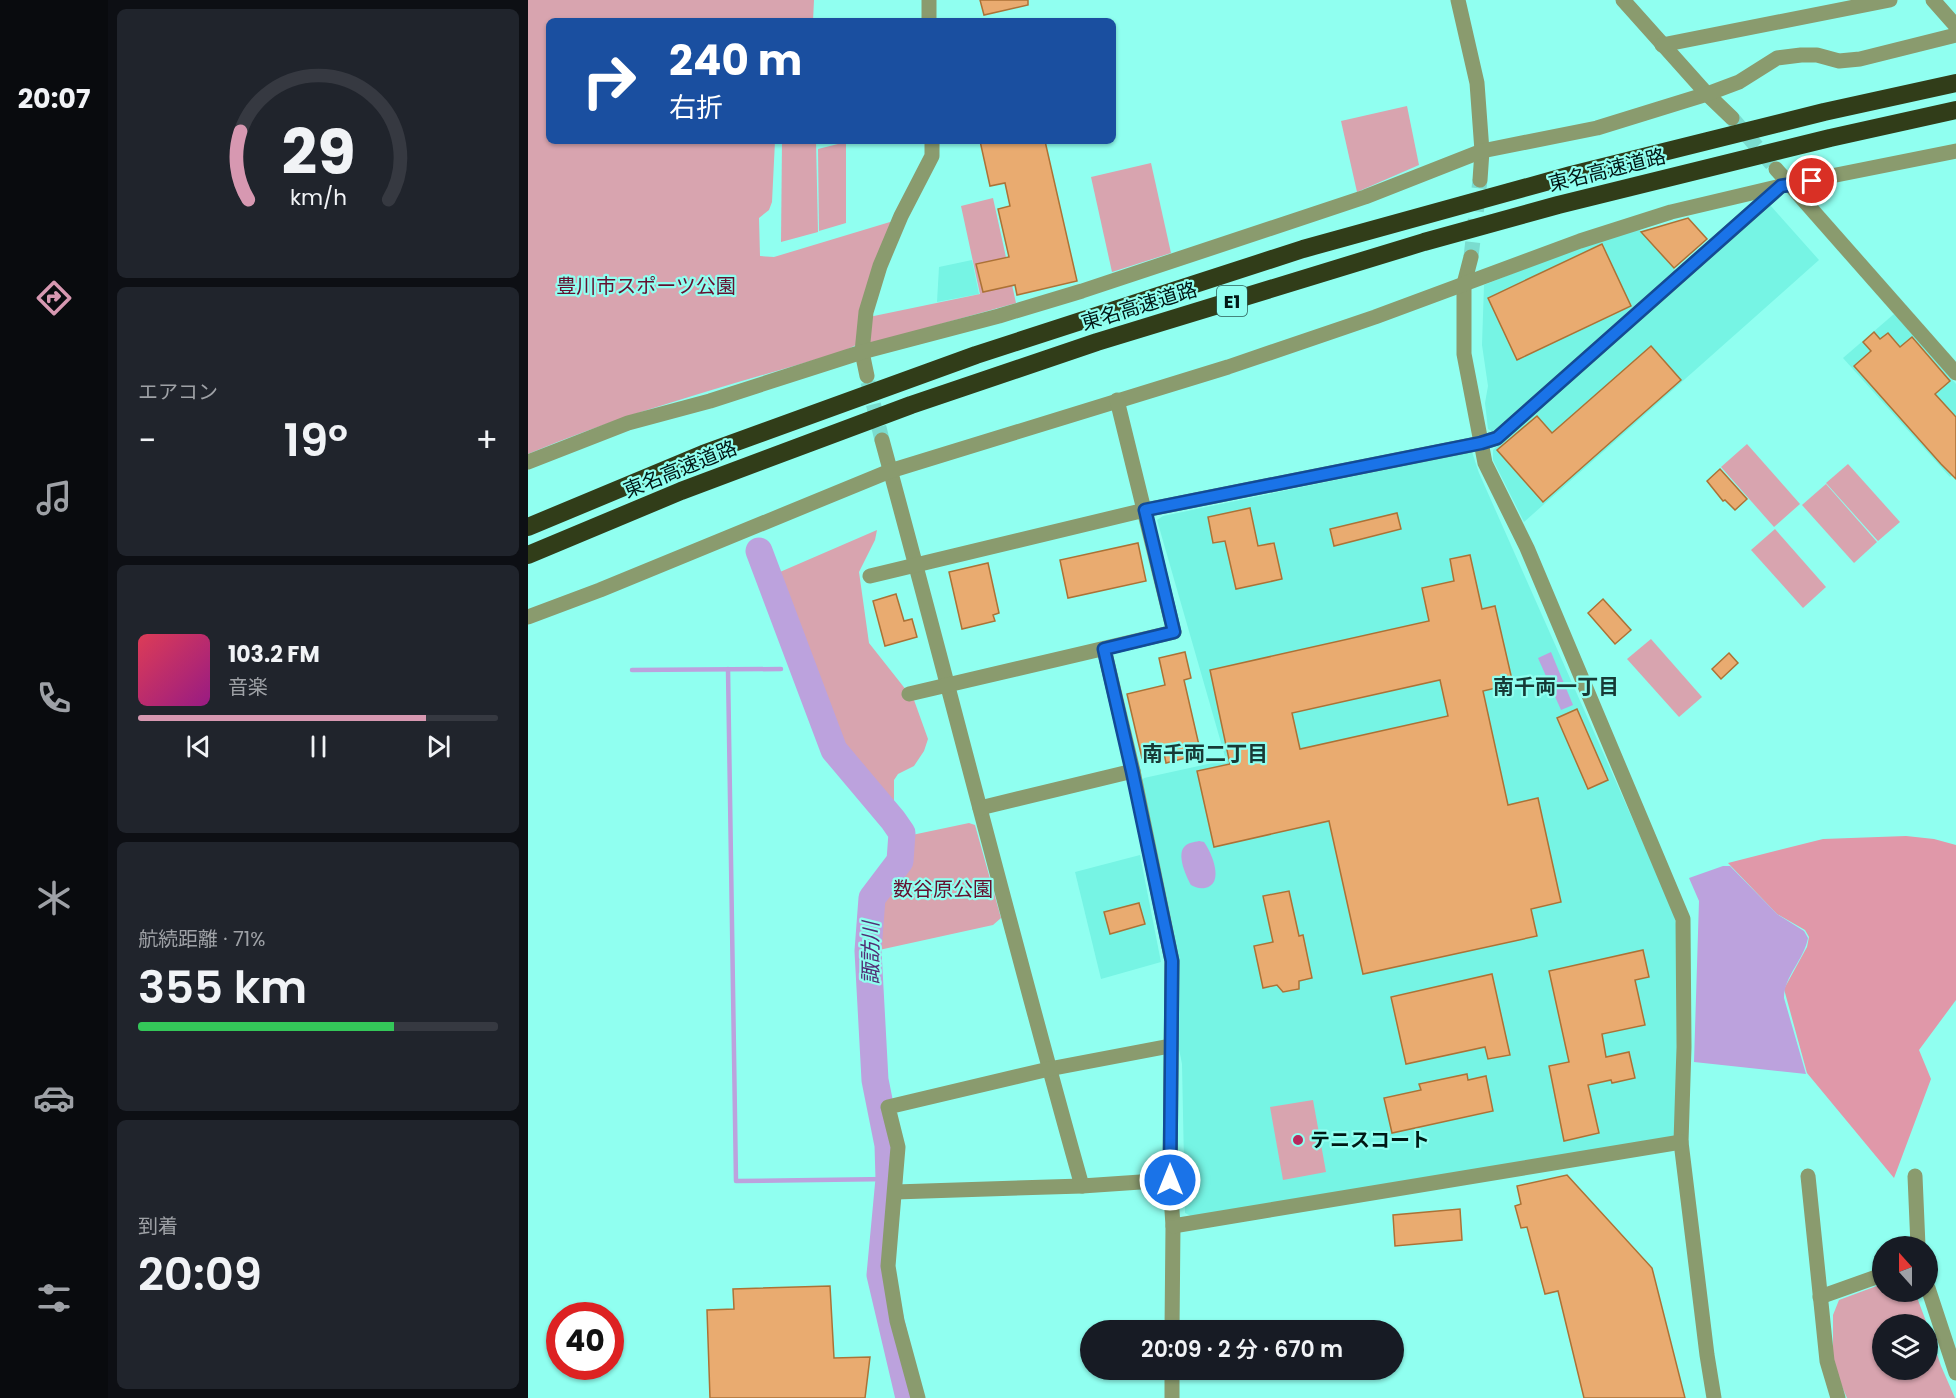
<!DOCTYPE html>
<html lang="ja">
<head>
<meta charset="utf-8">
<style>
  :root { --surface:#171b24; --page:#20242c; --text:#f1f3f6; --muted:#9ea1a6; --line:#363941; --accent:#d798b1 }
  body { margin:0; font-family:Poppins,"Noto Sans JP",sans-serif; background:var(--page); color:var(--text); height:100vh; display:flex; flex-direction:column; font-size:22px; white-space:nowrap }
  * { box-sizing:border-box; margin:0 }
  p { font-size:20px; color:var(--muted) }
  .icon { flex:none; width:33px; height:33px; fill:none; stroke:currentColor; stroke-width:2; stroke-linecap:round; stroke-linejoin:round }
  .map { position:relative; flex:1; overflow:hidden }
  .side { display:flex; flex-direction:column; gap:9px; padding:9px; background:#0d0f14; width:420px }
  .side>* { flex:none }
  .guide { position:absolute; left:18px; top:18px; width:570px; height:126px; border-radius:9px; box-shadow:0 2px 4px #0004; background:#1a4fa0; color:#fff; overflow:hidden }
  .needle { width:39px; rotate:339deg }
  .controls { position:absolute; left:1344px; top:1236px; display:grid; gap:12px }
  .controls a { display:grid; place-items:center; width:66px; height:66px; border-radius:50%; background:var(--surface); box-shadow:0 2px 4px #0004; font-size:30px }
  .speed { position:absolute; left:18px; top:1302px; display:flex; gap:12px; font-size:30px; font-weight:700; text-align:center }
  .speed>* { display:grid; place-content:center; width:78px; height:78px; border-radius:50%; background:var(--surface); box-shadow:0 2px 4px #0004; line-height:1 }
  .speed .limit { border:9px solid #d22; background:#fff; color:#111 }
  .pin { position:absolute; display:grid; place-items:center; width:51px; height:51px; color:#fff; margin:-26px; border:3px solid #fff; border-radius:50%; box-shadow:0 2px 6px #0007 }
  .me { position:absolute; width:66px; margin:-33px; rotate:0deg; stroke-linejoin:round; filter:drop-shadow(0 0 4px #0008) }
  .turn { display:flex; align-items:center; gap:21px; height:126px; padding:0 24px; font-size:27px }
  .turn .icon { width:78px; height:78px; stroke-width:2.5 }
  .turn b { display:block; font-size:42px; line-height:51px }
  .big { font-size:45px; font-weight:600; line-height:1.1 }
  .side .tile { flex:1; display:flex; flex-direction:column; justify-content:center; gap:9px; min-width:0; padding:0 21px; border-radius:9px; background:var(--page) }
  .side .dial { align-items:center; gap:0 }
  .dial svg { height:156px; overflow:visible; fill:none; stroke:var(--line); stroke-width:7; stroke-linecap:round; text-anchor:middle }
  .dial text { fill:var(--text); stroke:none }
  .song { display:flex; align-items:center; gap:18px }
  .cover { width:72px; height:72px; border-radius:9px; background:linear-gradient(135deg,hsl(350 70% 55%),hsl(310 70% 35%)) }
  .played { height:6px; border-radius:3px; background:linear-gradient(90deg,var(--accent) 80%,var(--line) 80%) }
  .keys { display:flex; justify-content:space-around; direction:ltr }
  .heat { display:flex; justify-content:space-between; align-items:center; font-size:33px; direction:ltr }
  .charge { height:9px; border-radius:4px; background:linear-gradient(90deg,#34c759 71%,var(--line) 0) }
  .trip { position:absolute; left:552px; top:1320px; width:324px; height:60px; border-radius:30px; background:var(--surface); box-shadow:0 2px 4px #0004; font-weight:600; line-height:60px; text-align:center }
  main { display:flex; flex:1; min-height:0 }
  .menu { display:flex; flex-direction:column; width:108px; justify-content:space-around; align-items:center; background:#090b0e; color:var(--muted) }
  .menu .icon { width:42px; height:42px }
  .menu .current { color:var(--accent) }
  .menu b { font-size:27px; color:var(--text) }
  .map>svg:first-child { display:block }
</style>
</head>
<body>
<main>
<nav class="menu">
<b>20:07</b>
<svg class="icon current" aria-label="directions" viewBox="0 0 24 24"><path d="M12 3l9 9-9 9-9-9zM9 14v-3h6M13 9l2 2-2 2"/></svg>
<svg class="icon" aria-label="music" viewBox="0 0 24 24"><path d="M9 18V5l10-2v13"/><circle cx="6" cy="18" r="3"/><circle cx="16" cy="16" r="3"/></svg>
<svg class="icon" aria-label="phone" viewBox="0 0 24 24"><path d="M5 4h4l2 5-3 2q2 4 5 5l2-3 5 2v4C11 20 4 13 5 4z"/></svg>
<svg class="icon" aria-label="climate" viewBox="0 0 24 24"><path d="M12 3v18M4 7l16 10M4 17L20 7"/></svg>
<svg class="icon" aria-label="car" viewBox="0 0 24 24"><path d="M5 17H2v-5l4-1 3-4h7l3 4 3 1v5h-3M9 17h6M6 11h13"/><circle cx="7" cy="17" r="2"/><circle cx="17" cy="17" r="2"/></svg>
<svg class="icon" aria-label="filters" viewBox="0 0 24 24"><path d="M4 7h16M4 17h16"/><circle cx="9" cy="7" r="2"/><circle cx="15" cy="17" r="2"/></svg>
</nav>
<section class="side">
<div class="tile dial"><svg viewBox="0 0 100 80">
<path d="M14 69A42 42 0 1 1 86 69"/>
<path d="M14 69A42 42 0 0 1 10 34" stroke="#d798b1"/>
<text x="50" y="56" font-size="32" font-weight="700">29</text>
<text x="50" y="72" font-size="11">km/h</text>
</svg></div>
<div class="tile"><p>エアコン</p>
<div class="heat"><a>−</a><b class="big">19°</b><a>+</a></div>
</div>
<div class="tile">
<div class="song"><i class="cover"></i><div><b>103.2 FM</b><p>音楽</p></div></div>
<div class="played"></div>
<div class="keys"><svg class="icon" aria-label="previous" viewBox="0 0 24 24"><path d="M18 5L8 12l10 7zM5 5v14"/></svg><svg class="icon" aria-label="pause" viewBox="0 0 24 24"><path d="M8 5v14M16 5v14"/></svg><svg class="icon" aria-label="next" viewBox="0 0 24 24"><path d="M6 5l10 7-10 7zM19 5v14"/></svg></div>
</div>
<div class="tile"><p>航続距離 · 71%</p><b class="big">355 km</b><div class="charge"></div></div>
<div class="tile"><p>到着</p><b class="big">20:09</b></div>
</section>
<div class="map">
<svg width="1428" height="1398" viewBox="0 0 1428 1398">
  <rect width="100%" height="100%" fill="#90fff0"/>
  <!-- built -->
  <g fill="#76f4e4">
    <polygon points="1242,205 1291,260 996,522 965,460 965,450"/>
    <polygon points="1110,228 1147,270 965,432 960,429 957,403 960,386 954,345 956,285 1059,244"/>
    <polygon points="444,260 451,294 409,302 411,267"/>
    <polygon points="1366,314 1428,384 1428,472 1422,477 1315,358"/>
    <polygon points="944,452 951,473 1144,908 1148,924 1149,1138 663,1216 657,1213 654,1064 648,1034 611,784 616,778 698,760 629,520 635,516"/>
    <polygon points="612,855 633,962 573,979 547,872"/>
  </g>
  <!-- green -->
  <g fill="#d8a4af">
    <path d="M0,0H286L285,21H21V141H247L244,202L241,210L231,218L232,256L246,257L362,222L365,225L328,345L316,351C210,383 102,411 0,454Z"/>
    <polygon points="879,106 891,165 829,192 813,121"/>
    <polygon points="254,141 288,141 290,232 253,242"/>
    <polygon points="318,142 318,223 291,231 290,149"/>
    <polygon points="623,163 643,253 584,272 563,177"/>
    <polygon points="465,198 488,303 341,344 341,317 452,294 433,206"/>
    <polygon points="1219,444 1272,504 1246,527 1193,467"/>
    <polygon points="1320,464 1372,522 1350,541 1298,483"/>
    <polygon points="1298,484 1349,542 1326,563 1274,505"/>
    <polygon points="1247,529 1298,587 1275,608 1223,550"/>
    <polygon points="349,530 347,540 331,572 341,643 386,700 400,739 396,751 386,766 370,774 366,780 366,811 320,757 308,740 245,575"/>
    <polygon points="1123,639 1174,697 1151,717 1099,659"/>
    <polygon points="441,823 447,825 473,918 465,925 351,950 346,947 351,905 356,892 375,865 378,840 384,835"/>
    <polygon points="785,1100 798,1172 755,1180 742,1107"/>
    <polygon points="1354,1284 1354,1292 1387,1292 1399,1324 1354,1324 1354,1370 1400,1370 1400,1327 1413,1366 1427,1398 1319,1398 1305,1366 1305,1315 1311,1300"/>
  </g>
  <!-- forest -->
  <polygon fill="#e098a9" points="1378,836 1406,839 1428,845 1428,1000 1391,1050 1403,1079 1366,1178 1279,1073 1256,989 1279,947 1281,937 1277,930 1249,914 1200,863 1295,839"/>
  <!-- water -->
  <g fill="#bca2dd">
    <polygon points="1023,652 1045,705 1033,710 1010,658"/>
    <path d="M671,841L676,842C684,853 697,884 677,888C671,889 667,887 663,885C658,876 648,854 657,846C660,843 666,842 671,841Z"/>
    <path d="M1195,866H1202L1249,914L1276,931L1280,938C1276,960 1256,976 1256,998L1278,1074L1166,1062L1171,901L1161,878Z"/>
  </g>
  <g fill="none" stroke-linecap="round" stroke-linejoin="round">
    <!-- stream -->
    <g stroke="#bca2dd" stroke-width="4.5">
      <polyline points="200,669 208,1181 361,1179"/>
      <polyline points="104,670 253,669"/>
    </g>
    <!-- river -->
    <polyline stroke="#bca2dd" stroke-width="27" points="231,551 306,750 365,820 374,833 372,861 344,898 340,951 347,1080 360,1145 361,1179 352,1275 381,1398"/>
  </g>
  <!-- building -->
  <g fill="#e9ab70" stroke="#ac7236" stroke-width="1.5" fill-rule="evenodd">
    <polygon points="452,0 500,0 500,5 456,15"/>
    <polygon points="452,141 517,141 549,281 489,295 487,285 455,292 448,264 481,257 470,209 482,206 477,183 462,186"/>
    <polygon points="1160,218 1179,239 1146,268 1113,232"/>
    <polygon points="1074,244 1103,306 989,360 960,298"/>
    <polygon points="1346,332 1352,339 1360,333 1372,347 1384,337 1422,381 1407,394 1428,417 1428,479 1413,464 1326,366 1343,351 1335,342"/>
    <polygon points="1123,346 1153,380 1015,502 969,450 1009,416 1024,433"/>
    <polygon points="1192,469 1219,499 1207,510 1197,500 1195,501 1179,481"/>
    <polygon points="722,508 730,546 746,543 754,579 708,589 697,541 685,543 680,517"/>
    <polygon points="869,513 873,529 806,546 802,529"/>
    <polygon points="610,543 618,581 540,598 532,560"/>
    <path d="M942,555L954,609L967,606L985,684L955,691L980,805L1010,798L1033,902L1003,909L1009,936L835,974L801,821L686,847L669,771L702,764L682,670L901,621L894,588L926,581L922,559ZM912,680L920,716L772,749L764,713Z"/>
    <polygon points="460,563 471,613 465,615 467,621 434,629 421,572"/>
    <polygon points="368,594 376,621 384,619 389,637 357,646 345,601"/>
    <polygon points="1075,599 1103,630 1087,644 1060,613"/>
    <polygon points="657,652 663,678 656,680 673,754 638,763 636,753 614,758 599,694 637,685 631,658"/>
    <polygon points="1201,653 1210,663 1193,679 1184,669"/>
    <polygon points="1049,709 1080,780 1060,789 1029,718"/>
    <polygon points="761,891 771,936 775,935 784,978 771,981 771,989 755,992 749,985 735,988 726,946 745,942 735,896"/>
    <polygon points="611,903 617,924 582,934 576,912"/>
    <polygon points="1115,950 1121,977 1107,980 1117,1025 1074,1034 1078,1057 1101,1052 1107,1078 1084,1083 1083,1080 1060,1085 1071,1133 1036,1141 1021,1066 1041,1062 1021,971"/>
    <polygon points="964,974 982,1055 960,1059 957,1047 878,1064 863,997"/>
    <polygon points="939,1074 940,1080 958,1076 965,1111 864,1133 856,1098 893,1090 891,1084"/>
    <polygon points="1039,1175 1124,1268 1157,1398 1056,1398 1030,1291 1017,1294 999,1227 993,1228 987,1206 993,1204 989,1186"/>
    <polygon points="932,1209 934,1240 867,1246 865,1215"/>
    <polygon points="302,1286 306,1358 342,1357 337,1398 182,1398 179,1310 206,1309 205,1289"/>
  </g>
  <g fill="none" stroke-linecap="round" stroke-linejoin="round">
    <!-- minor-tunnel -->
    <g stroke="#7adccf" stroke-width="15" stroke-dasharray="15 8" stroke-linecap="butt">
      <polyline points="1204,118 1248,169"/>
      <polyline points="943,257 952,180"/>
      <polyline points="340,382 354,440"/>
    </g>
    <!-- minor -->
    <g stroke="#8a9b6e" stroke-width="15">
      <polyline points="401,0 401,21"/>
      <polyline points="930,0 949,83 954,151 952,180"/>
      <polyline points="1095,0 1179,94 1204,118"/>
      <polyline points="1405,0 1428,26"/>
      <polyline points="1134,45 1362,0"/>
      <polyline points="1248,169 1428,373"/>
      <polyline points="943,257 936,284 936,354 957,463 999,548 1155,919 1156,1047 1153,1142 1179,1355 1186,1398"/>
      <polyline points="339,376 334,352 338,312 352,266 373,216 404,156 404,141"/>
      <path d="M354,440C422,689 484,938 554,1186"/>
      <polyline points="0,462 100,423 182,401 334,352 471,316 554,291 837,197 954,151 1069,128 1179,94 1211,82 1249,58 1273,55 1289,55 1311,61 1332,59 1428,35"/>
      <polyline points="342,576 617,510 953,443 969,438 1252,187"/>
      <polyline points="0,617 72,590 362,471 700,367 847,317 1052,241 1143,212 1253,186 1428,151"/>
      <polyline points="576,649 605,771 644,961 642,1180 645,1226 644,1330"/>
      <polyline points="381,694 646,632 589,400"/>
      <polyline points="452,808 605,771"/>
      <polyline points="1280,1176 1299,1361 1310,1398"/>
      <polyline points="1387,1176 1390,1246"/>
      <polyline points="367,1192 554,1186 642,1180"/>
      <polyline points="645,1226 1153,1142"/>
      <polyline points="1400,1288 1428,1373"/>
      <polyline points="1292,1297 1354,1275"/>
      <polyline points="390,1398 369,1321 360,1266 370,1147 360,1107 521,1069 642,1046"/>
      <polyline points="644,1398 644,1370"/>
    </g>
    <!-- highway -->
    <g stroke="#313d19" stroke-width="18">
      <polyline points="0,527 175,454 448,355 775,249 1043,175 1296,112 1428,83"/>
      <polyline points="0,555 153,491 383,405 569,342 896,242 1030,205 1302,138 1428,110"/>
    </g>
  </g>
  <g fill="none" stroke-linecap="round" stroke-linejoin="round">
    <!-- route casing -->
    <g stroke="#114b97" stroke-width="15">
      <polyline id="route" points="642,1180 644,961 604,771 576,649 646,632 617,510 953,443 969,438 1253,186 1284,181"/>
    </g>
    <!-- route -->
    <use href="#route" stroke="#1a73e8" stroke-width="10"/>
  </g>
  <!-- markers -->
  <circle fill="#b7295d" stroke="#90fff0" stroke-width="2" cx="770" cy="1140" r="6"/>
  <g text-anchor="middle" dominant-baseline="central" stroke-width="4.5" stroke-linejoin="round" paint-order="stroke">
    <!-- shield labels -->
    <rect fill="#90fff0" stroke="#2b5d56" stroke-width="1.5" x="689" y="286" width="30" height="30" rx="4.5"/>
    <g font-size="18" font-weight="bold" fill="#001714">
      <text x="704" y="301">E1</text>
    </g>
    <!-- street labels -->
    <g font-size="20" fill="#001714" stroke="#90fff0">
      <text transform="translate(1079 170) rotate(-14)">東名高速道路</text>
      <text transform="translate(611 306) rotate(-17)">東名高速道路</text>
      <text transform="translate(152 469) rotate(-22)">東名高速道路</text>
    </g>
    <!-- park labels -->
    <g font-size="20" fill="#64102f" stroke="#90fff0">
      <text x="118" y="286">豊川市スポーツ公園</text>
      <text x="415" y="889">数谷原公園</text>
    </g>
    <!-- poi labels -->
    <g font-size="20" font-weight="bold" fill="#001714" stroke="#90fff0" text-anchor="start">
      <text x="782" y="1140">テニスコート</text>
    </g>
    <!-- neighbourhood labels -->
    <g font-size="21" font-weight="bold" fill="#173a36" stroke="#90fff0">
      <text x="1028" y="686">南千両一丁目</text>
      <text x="677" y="753">南千両二丁目</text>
    </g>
    <!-- water labels -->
    <g font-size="21" font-style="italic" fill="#512e74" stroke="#90fff0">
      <text transform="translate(342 953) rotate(-90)">諏訪川</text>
    </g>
  </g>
</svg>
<div class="controls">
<a><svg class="needle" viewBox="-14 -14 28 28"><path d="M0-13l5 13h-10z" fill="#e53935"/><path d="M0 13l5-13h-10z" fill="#9ea1a6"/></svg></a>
<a><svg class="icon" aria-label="layers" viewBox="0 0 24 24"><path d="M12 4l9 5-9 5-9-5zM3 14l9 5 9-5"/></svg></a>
</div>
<div class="speed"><div class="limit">40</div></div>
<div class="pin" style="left:1284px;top:181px;background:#d93025"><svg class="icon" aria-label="arrive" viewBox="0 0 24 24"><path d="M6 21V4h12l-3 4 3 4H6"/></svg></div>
<svg class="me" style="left:642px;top:1180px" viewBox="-20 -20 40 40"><circle r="17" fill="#1a73e8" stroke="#fff" stroke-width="3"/><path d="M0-11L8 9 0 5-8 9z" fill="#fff"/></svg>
<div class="trip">20:09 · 2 分 · 670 m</div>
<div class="guide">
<div class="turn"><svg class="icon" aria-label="right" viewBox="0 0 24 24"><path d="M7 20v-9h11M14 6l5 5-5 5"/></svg><div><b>240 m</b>右折</div></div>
</div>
</div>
</main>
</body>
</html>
